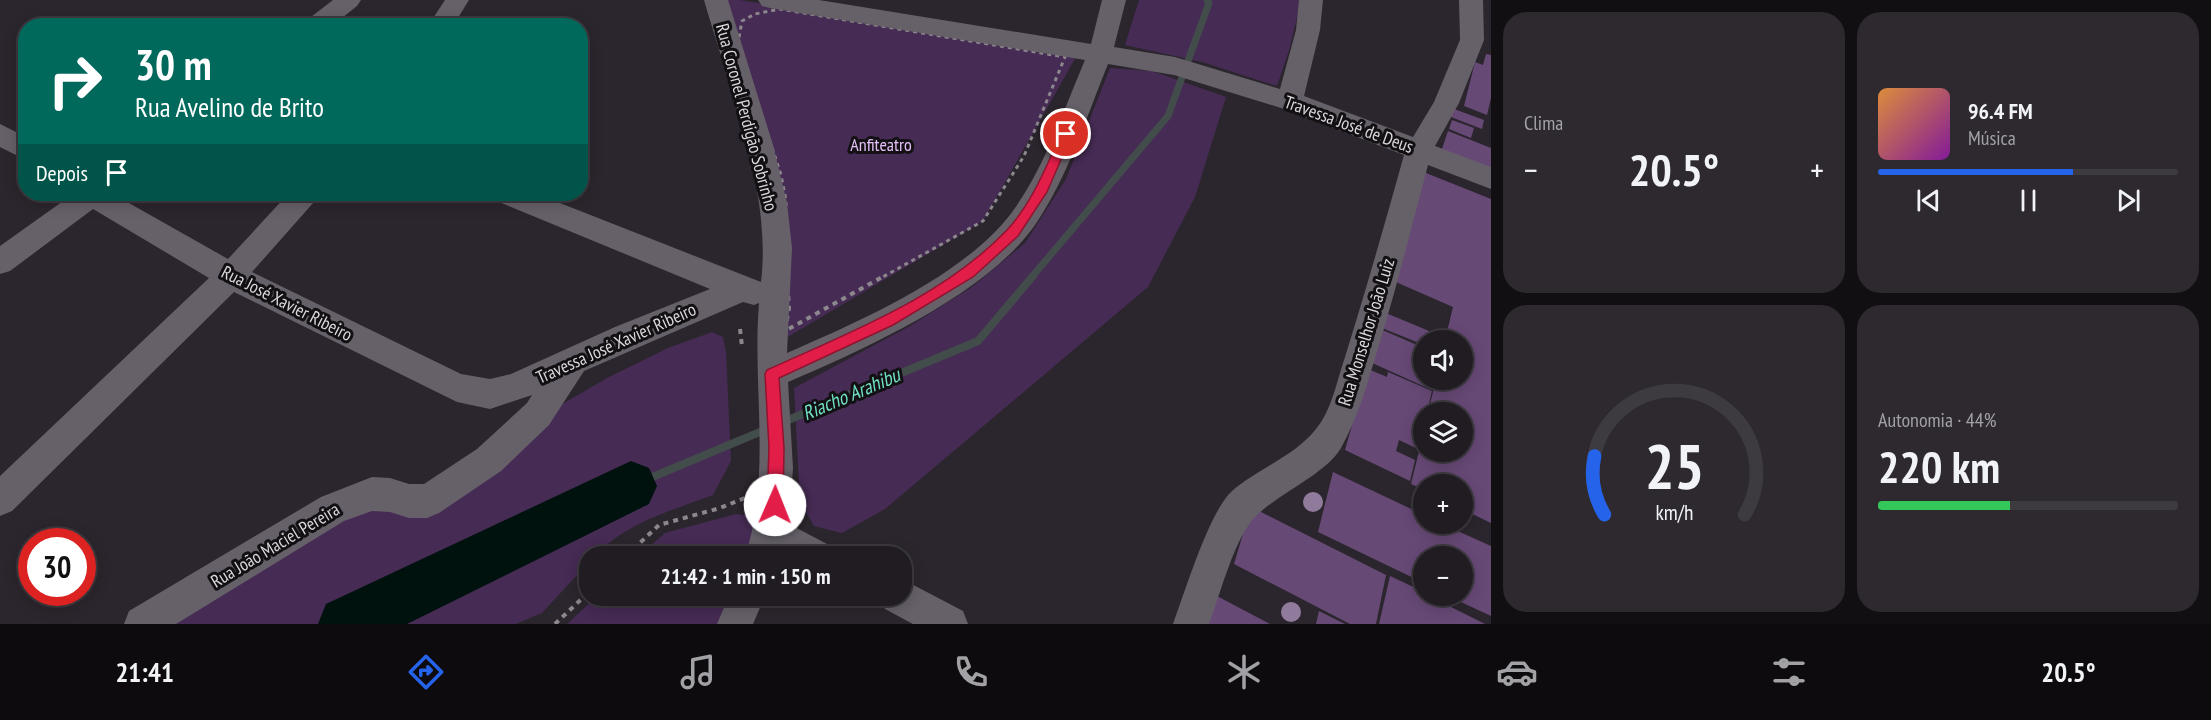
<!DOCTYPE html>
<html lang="pt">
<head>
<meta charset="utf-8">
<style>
  :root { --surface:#201c22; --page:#2d292f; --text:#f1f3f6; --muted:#a2a1a5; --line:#3d3a40; --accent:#2563eb }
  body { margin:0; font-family:"PT Sans Narrow",sans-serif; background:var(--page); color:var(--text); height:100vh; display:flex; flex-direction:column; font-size:22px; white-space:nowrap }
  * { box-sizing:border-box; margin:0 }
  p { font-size:20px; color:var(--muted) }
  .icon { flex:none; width:33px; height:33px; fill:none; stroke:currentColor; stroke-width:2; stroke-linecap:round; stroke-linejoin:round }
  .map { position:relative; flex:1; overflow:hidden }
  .side { display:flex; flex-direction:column; gap:12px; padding:12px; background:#120f13; width:720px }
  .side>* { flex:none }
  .guide { position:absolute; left:18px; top:18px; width:570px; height:183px; border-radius:24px; box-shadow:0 3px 15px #0003,0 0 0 2px var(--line); background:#00695c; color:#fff; overflow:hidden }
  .fabs { position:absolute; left:1413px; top:330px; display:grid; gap:12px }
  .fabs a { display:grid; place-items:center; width:60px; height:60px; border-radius:50%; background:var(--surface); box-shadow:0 3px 15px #0003,0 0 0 2px var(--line); font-size:30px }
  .speed { position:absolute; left:18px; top:528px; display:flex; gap:12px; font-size:30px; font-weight:700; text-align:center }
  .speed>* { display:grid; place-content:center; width:78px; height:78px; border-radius:50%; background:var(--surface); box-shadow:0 3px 15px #0003,0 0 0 2px var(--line); line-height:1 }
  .speed .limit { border:9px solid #d22; background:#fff; color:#111 }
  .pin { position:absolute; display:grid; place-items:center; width:51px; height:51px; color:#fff; margin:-26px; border:3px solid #fff; border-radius:50%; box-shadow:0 2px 6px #0007 }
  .me { position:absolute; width:66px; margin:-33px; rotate:1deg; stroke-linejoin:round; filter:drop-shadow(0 0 4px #0008) }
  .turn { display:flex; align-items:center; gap:21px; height:126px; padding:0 18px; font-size:27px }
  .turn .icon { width:78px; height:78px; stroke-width:2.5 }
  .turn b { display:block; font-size:42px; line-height:51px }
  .then { display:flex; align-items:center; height:57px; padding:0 18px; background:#0003; gap:12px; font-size:22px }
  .big { font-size:45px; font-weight:800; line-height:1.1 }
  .side .tile { flex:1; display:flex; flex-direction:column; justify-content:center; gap:9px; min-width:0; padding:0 21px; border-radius:24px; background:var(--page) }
  .side .dial { align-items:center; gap:0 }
  .dial svg { height:156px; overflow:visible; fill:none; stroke:var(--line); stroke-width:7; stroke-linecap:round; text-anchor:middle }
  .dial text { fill:var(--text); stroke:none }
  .song { display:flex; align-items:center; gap:18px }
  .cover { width:72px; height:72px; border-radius:9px; background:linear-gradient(135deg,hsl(30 70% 55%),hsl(290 70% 35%)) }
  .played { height:6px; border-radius:3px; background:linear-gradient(90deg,var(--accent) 65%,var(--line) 65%) }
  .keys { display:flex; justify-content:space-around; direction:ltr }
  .heat { display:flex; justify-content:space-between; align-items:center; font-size:33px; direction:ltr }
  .charge { height:9px; border-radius:4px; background:linear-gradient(90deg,#34c759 44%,var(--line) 0) }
  .side .tiles { flex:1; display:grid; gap:12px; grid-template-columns:repeat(2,1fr) }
  .trip { position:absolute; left:579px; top:546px; width:333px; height:60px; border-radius:24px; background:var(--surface); box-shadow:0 3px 15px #0003,0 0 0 2px var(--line); font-weight:800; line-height:60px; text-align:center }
  .tabs { display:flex; height:96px; justify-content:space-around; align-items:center; background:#0d0b0e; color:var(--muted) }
  .tabs .icon { width:42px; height:42px }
  .tabs .selected { color:var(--accent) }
  .tabs b { font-size:27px; color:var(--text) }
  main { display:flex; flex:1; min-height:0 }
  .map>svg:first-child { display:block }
</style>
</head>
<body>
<main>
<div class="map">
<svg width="1491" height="624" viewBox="0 0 1491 624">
  <rect width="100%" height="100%" fill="#2b262d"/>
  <!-- green -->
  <g fill="#462b54">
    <polygon points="722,0 740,0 1076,57 983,221 781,341 785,247"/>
    <polygon points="1139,0 1301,0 1290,47 1277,86 1202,62 1125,45"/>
    <polygon points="1110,68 1152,71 1226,97 1195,197 1148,287 885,509 842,533 814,526 800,502 794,388 910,326 972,287 1025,243 1066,179"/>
    <path d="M712,332L723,337L726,352L731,461L713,495C671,511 627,522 595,556H590L589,562L542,613L516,624H165L351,514L388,506L607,378L668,348Z"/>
    <polygon points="736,514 762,517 746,556 639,556 665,533"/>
    <polygon points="597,596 730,596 718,624 567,624"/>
  </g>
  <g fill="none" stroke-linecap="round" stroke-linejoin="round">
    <!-- stream-far1 -->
    <polyline stroke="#424d4b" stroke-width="7" points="1031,278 1168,116 1209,3 1207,0"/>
    <!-- stream -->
    <g stroke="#424d4b" stroke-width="8">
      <polyline points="781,423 978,341 1033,276"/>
      <polyline points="631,486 767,429"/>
    </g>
    <!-- river -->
    <polygon fill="#00120d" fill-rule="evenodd" points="631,461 649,468 657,486 649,504 407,624 318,624 326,604"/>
  </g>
  <!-- building -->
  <g fill="#674976">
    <polygon points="1486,54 1491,55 1491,98 1487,115 1464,106 1475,62 1483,65"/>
    <polygon points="1454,109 1484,120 1482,129 1451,117"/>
    <polygon points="1452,120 1474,128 1471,138 1449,129"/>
    <polygon points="1448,131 1491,148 1491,169 1442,149"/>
    <polygon points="1421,171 1491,199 1491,523 1462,509 1462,484 1424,484 1424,490 1411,484 1423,435 1424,452 1462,452 1462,412 1428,412 1436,380 1462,380 1462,340 1445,340 1453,307 1389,279"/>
    <polygon points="1386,313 1441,336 1441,340 1424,340 1424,345 1382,328"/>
    <polygon points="1380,329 1424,348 1424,380 1434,380 1432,390 1370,362"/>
    <polygon points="1368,369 1387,377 1388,372 1432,391 1427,412 1424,412 1424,426 1418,449 1399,440 1396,451 1415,460 1410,481 1345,450"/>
    <polygon points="1333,472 1424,515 1424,524 1442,524 1491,546 1491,616 1448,596 1462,596 1462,556 1424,556 1424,583 1318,532"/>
    <polygon points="1251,507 1386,575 1376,624 1350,624 1234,564"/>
    <polygon points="1390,576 1424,592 1424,596 1429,596 1485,624 1379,624"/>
    <polygon points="1215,595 1270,624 1206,624"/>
    <polygon points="1319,611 1345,624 1316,624"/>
  </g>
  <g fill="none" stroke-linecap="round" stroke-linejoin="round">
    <!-- path-far1 -->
    <polyline stroke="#8b878d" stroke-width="3" stroke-dasharray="4 4" stroke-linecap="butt" points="787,278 786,200 781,175 738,43 742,21 755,14 780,9 1065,57 1024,156 983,221 881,278"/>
    <!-- path -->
    <g stroke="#8b878d" stroke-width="4" stroke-dasharray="5 5" stroke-linecap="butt">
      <polyline points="787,276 789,308 785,331 884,276"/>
      <polyline points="740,329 742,346"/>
      <polyline points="626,556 659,525 720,508 745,498"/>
      <polyline points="555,624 590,591"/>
    </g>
    <!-- minor -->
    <g fill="#666169" fill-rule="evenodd">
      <polygon points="333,0 361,0 357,6 332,26 303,26 307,20"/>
      <polygon points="445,0 469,0 453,26 428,26"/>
      <path d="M704,0H728L773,145L787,203L792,248L787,353C860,321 969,274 1015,208C1046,164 1064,109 1085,60L770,8L762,6L758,0H819L1091,44L1102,0H1126L1114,47L1175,57L1280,89L1296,30L1299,0H1323L1320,30L1304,96L1413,137L1434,102L1460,40L1459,0H1483L1484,40L1459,103L1435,146L1491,167V189L1428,165C1412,225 1397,286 1379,345C1368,381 1359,416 1341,448C1327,473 1278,494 1256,516C1235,536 1220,595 1209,624H1173C1185,592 1209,512 1232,491C1257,469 1295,456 1316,429C1332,410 1337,380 1345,357C1366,290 1385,223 1404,155L1281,108L1174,75L1108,64C1086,118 1068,177 1035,225C987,294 865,349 788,382L793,468L789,524L827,544L832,556H745C772,475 752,387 759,303L754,305L743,302L584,371L549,425L501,471L439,513L427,518H409L390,512L372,511L344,521L176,624H124L129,611L321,497L372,477L390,478L409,484H424L477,449L527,403L532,395L490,409L457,402L234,292L12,511L0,516V476L209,278L93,209L10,271L0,274V246L73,194H113L228,259L288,194H317L314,202L252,272L461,374L490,379L511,374L615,327L710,289L499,202L496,194H537L761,282C772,190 729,88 704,0Z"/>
      <polygon points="0,124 26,137 26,160 0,147"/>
      <polygon points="902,579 963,611 968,624 913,624 885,609 880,596 902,596"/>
      <polygon points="729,596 765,596 753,624 717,624"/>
    </g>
  </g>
  <!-- trees -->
  <g fill="#917b9d">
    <circle cx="1313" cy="502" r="10"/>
    <circle cx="1291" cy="612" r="10"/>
  </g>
  <!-- route -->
  <path fill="#e11d48" stroke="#92132f" stroke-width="1.5" d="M1066,130L1072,134L1047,192L1018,236L973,277L893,325L779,378L784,448L783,505L781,510L775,513L770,510L767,505L769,448L765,374L767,370C850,332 943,297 1007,230C1032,203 1046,167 1061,134Z"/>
  <g text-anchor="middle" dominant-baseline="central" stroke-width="6" stroke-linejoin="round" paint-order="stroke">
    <!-- street labels -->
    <g font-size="18" fill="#dbd8dd" stroke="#121013">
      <text transform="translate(747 117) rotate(75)">Rua Coronel Perdigão Sobrinho</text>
      <text transform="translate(1349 124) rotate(20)">Travessa José de Deus</text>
      <text transform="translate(287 303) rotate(27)">Rua José Xavier Ribeiro</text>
      <text transform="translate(1366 332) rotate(-73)">Rua Monselhor João Luiz</text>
      <text transform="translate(616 343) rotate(-24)">Travessa José Xavier Ribeiro</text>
      <text transform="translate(275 545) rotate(-31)">Rua João Maciel Pereira</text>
    </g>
    <!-- park labels -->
    <g font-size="18" fill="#e5c0f9" stroke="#121013">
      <text x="881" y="144">Anfiteatro</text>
    </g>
    <!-- water labels -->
    <g font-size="20" font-style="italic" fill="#71dfc4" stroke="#121013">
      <text transform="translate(851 394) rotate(-23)">Riacho Arahibu</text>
    </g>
  </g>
</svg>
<div class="fabs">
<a><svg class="icon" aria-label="sound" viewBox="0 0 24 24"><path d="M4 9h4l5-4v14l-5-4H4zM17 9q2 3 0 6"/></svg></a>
<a><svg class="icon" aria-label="layers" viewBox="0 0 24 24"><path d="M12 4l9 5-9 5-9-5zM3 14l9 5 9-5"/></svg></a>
<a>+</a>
<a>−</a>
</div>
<div class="speed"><div class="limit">30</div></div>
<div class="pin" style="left:1066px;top:134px;background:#d93025"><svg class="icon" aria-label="arrive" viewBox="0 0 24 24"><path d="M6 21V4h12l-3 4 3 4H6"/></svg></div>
<svg class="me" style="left:775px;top:505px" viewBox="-20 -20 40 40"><circle r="19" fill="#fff"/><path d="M0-13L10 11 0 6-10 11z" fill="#e11d48"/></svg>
<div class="trip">21:42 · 1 min · 150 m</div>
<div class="guide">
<div class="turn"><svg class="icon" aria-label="right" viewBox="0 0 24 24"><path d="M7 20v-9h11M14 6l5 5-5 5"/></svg><div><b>30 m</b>Rua Avelino de Brito</div></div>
<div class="then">Depois<svg class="icon" aria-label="arrive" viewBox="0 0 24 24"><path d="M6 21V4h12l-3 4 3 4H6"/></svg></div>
</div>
</div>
<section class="side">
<div class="tiles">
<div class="tile"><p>Clima</p>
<div class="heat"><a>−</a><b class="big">20.5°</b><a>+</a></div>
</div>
<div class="tile">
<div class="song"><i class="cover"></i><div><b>96.4 FM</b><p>Música</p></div></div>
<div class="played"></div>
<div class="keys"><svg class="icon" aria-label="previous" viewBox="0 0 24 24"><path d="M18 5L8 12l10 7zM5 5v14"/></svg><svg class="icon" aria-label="pause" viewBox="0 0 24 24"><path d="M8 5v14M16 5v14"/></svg><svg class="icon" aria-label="next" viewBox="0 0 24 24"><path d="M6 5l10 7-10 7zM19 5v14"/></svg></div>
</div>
<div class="tile dial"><svg viewBox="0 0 100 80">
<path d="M14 69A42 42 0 1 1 86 69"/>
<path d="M14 69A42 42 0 0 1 9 39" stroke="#2563eb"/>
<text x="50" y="56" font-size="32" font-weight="700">25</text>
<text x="50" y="72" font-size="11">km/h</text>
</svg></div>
<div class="tile"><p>Autonomia · 44%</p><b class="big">220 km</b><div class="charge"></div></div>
</div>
</section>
</main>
<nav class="tabs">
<b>21:41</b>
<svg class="icon selected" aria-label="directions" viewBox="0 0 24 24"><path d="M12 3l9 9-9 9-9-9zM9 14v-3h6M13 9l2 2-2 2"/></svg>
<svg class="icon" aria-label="music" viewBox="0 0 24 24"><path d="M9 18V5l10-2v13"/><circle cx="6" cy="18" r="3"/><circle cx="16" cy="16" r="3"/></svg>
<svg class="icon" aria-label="phone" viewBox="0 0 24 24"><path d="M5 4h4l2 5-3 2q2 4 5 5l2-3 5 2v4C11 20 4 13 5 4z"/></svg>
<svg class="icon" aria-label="climate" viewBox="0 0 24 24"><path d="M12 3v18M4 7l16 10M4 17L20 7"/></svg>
<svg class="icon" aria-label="car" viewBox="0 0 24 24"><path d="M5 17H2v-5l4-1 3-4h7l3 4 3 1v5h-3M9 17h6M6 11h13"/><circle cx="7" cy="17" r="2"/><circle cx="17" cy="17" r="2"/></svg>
<svg class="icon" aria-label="filters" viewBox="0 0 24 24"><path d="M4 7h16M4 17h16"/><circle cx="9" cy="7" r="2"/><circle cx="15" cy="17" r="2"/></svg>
<b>20.5°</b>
</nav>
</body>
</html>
